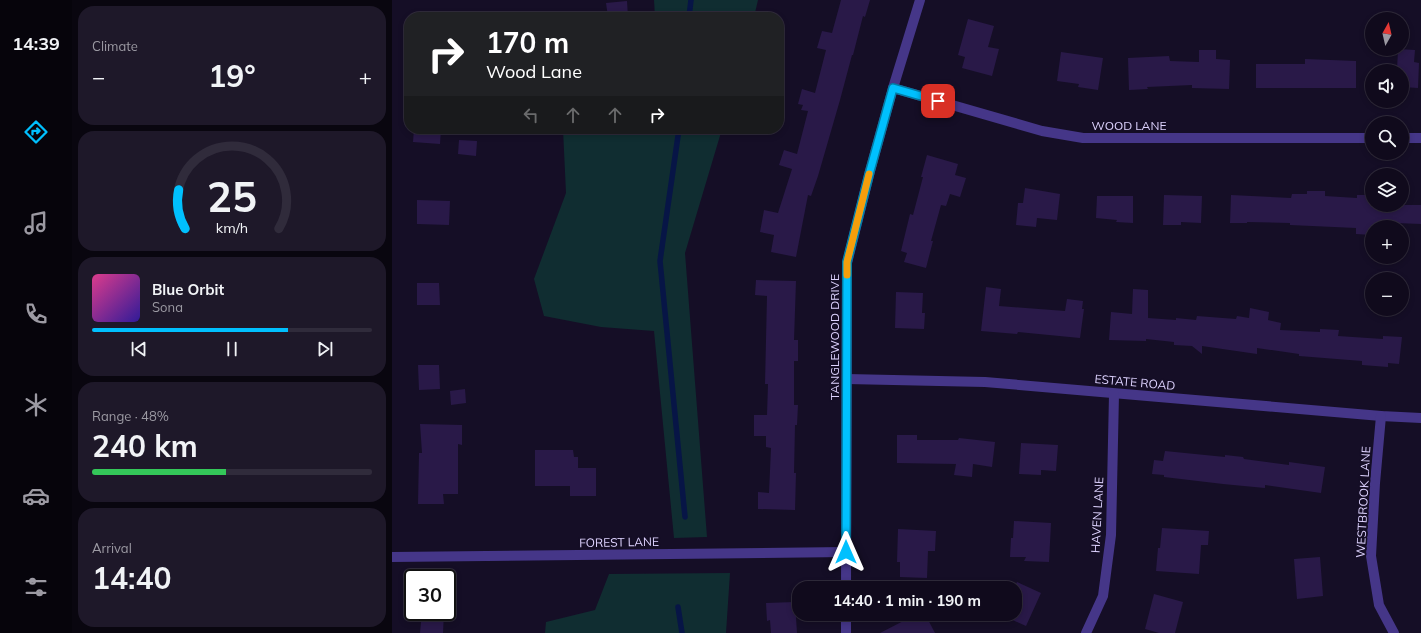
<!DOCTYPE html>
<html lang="en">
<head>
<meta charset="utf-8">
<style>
  :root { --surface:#100a1c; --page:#1e1829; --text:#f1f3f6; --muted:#9c9aa3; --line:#302b3b; --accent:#00c0fe }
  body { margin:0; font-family:Mulish,sans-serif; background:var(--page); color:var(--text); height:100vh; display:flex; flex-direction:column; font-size:15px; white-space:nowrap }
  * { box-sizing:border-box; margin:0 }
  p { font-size:13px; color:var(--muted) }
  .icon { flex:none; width:22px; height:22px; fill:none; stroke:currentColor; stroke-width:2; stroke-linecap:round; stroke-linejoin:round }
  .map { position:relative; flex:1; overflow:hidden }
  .panel { display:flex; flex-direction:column; gap:6px; padding:6px; background:#09060f; width:320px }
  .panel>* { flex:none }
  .top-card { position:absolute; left:12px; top:12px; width:380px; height:122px; border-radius:16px; box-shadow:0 2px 6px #0003,0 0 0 1px var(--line); background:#202124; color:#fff; overflow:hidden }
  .needle { width:26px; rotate:8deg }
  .fabs { position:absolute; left:973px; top:12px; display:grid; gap:8px }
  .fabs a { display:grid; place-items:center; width:44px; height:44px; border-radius:50%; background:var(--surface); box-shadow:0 2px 6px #0003,0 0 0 1px var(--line); font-size:20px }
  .speed { position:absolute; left:12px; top:569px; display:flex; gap:8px; font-size:20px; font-weight:700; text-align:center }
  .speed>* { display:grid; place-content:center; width:52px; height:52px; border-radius:50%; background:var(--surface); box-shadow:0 2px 6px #0003,0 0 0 1px var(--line); line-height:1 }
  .speed .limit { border:2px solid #111; border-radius:6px; background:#fff; color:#111 }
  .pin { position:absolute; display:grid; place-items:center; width:34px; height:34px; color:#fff; margin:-17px; border-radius:8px; box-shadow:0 2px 6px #0006 }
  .me { position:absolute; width:44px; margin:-22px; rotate:0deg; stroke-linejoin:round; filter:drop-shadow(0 0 3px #0008) }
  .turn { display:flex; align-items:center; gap:14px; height:84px; padding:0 16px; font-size:18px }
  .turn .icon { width:52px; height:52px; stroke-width:2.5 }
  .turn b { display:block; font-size:28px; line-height:34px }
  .lanes { display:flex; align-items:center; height:38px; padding:0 16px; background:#0003; justify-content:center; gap:20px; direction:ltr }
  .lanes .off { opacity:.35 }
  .big { font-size:30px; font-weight:700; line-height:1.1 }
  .panel .widget { flex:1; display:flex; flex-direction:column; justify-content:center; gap:6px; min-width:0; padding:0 14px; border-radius:16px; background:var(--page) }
  .panel .dial { align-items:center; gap:0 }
  .dial svg { height:104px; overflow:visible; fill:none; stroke:var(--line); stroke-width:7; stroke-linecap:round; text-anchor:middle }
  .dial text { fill:var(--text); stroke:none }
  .song { display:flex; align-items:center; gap:12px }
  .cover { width:48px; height:48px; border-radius:6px; background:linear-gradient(135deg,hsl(330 70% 55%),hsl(250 70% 35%)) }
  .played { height:4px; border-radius:2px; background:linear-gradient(90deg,var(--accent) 70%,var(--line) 70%) }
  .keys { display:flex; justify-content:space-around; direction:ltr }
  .heat { display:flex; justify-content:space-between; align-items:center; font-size:22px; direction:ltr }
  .charge { height:6px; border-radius:3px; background:linear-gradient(90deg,#34c759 48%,var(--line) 0) }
  .trip { position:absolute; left:400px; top:581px; width:230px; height:40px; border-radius:16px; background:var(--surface); box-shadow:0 2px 6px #0003,0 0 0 1px var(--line); font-weight:700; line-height:40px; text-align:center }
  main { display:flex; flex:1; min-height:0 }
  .menu { display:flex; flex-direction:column; width:72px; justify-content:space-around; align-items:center; background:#06040b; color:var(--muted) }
  .menu .icon { width:28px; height:28px }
  .menu .active { color:var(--accent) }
  .menu b { font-size:18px; color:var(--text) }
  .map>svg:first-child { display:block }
</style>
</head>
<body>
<main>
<nav class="menu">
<b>14:39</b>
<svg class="icon active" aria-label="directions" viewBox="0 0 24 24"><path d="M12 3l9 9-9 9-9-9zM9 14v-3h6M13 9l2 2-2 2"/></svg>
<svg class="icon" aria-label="music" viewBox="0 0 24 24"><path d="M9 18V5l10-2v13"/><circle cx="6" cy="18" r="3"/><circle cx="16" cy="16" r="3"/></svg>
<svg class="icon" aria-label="phone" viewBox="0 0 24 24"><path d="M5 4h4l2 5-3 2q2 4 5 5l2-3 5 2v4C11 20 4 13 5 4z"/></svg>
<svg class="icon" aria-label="climate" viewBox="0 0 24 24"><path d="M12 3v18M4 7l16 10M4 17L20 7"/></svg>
<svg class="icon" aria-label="car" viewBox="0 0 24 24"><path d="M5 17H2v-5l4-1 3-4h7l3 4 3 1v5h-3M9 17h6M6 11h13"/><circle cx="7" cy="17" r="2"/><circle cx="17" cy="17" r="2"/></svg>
<svg class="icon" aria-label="filters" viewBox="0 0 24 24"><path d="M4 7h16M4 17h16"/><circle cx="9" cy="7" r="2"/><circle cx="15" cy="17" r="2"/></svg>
</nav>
<section class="panel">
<div class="widget"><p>Climate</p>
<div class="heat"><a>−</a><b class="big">19°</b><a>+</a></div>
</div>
<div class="widget dial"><svg viewBox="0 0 100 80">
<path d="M14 69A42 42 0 1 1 86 69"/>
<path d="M14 69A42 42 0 0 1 9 39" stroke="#00c0fe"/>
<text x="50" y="56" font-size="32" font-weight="700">25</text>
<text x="50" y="72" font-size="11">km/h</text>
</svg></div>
<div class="widget">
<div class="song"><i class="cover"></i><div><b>Blue Orbit</b><p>Sona</p></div></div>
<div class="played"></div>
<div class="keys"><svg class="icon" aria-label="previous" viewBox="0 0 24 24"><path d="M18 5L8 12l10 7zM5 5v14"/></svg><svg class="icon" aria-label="pause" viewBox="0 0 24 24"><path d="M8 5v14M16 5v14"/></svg><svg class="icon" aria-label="next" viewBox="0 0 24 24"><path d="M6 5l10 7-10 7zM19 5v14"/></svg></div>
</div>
<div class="widget"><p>Range · 48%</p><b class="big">240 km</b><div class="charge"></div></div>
<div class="widget"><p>Arrival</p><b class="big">14:40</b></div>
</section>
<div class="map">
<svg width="1029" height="633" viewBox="0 0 1029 633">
  <rect width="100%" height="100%" fill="#150e26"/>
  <!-- green -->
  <g fill="#102d31">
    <polygon points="262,0 366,0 362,17 263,17"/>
    <polygon points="171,129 330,129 293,253 315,537 282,538 262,331 209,327 152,316 142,279 174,193"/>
    <polygon points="338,573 334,633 153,633 154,622 203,610 217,574"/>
  </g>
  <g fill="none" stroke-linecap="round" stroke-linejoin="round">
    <!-- stream -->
    <g stroke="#071546" stroke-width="5.5">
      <polyline points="297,17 299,0"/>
      <polyline points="287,129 268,261 293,517"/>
      <polyline points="286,607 290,633"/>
    </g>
  </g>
  <!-- building -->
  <g fill="#291948">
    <polygon points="449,0 478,0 473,17 471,16 461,55 460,55 448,100 426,176 419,196 416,195 404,257 379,252 382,235 368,232 372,210 386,213 400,169 387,165 392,150 405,154 416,111 409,110 411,105 406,104 410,89 423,93 434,50 425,48 430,31 440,33"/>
    <polygon points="235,1 236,17 216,17 214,3"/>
    <polygon points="576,19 602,26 596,47 607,49 600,76 570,68 573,57 566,55"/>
    <polygon points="1006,49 1023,50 1022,62 1027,63 1026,88 1010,87 1010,71 1005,71"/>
    <polygon points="807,50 824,50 824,59 838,60 837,89 800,88 800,85 755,87 756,89 737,90 736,58 777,56 778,61 807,62"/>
    <polygon points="669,52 711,58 706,90 686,87 687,84 665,81"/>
    <polygon points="913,59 964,61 964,88 864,88 864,64 913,64"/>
    <polygon points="22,129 49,129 48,144 21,142"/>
    <polygon points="67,140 85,141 84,156 66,154"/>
    <polygon points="535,155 566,164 563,175 574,178 568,197 558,194 554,206 549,205 539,241 541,241 534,268 512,262 515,253 509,251 518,214 521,215 531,177 529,177"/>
    <polygon points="633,188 668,194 665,220 645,218 644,227 624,225 626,203 631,203"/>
    <polygon points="915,191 933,191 933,196 965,198 965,195 980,195 980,205 1029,205 1029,224 1004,223 1003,227 980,227 980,235 964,234 964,228 898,225 898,223 855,222 855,223 838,223 839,195 899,198 900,194 915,194"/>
    <polygon points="772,195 810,196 809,223 789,222 789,225 771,225"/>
    <polygon points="705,196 741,196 741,223 724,222 725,220 704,218"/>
    <polygon points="25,200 58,201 57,225 25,224"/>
    <polygon points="364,280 404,281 402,340 406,340 406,361 402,361 402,405 406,405 405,425 403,425 402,473 404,473 403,510 366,509 366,492 377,493 379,448 374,447 374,436 362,436 362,415 375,415 376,384 373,384 375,296 363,295"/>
    <polygon points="25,283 47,283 48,305 25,305"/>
    <polygon points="594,287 609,289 607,306 673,311 675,299 691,301 690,309 692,309 688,338 626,332 625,334 589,331"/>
    <polygon points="741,289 756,290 756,318 784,320 784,318 804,320 805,316 844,319 845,316 857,318 858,308 877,312 876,320 889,323 888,330 928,332 928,329 947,330 946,336 991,339 991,336 1010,337 1007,364 996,363 996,367 970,365 970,361 907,356 907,354 865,348 865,354 810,346 810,354 800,346 782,345 782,342 754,339 754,341 717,340 719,312 740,314"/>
    <polygon points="504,292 531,293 530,313 533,313 532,329 503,328"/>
    <polygon points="26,365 47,365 48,389 27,390"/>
    <polygon points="73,389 74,403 59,405 58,391"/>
    <polygon points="28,424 70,425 70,445 66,444 66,494 51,494 52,504 26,504 27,453 30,453"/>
    <polygon points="505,435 525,435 525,440 566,440 567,438 603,442 600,467 581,464 580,477 562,475 564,464 505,463"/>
    <polygon points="629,443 666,445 664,471 649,470 649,475 627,474"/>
    <polygon points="143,450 181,450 182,457 186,457 186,468 204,468 204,496 178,496 178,486 143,486"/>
    <polygon points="773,451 833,457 833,455 851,457 852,459 897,465 897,462 933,467 929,493 873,485 873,488 831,484 772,477 772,475 760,474 762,460 771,461"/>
    <polygon points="622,521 659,523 657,562 632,561 634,557 618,557 619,538 621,538"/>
    <polygon points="770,528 817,531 816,545 809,545 807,574 764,571 766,548 768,548"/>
    <polygon points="506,529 544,531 543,551 536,551 535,578 508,577 508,562 505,562"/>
    <polygon points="928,557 931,596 905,599 902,559"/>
    <polygon points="625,582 649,593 634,626 614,617 614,614 623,614 622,588"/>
    <polygon points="762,594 791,602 783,633 767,633 753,629"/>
    <polygon points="403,602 405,633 379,633 378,620 375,621 374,603"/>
    <polygon points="30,612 52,612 51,633 28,633"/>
    <polygon points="525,614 533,614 543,633 488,633"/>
  </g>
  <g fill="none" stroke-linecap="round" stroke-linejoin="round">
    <!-- minor -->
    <g stroke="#453688" stroke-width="10">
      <polyline points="501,88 650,131 691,138 980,138"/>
      <polyline points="1010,138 1029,138"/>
      <polyline points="455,379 593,382 989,416 1029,418"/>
      <polyline points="989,416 983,483 979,556 987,605 1002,633"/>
      <polyline points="0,557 454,552"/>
      <polyline points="454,588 455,263 478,171 501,88 528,0"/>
      <polyline points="454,614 454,633"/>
      <polyline points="694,633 711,596 719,535 722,394"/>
    </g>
  </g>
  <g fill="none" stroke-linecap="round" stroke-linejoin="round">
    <!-- route casing -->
    <g stroke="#007da5" stroke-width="10">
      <polyline id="route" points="454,552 455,262 478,171 501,88 546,101"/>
    </g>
    <!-- route -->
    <use href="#route" stroke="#00c0fe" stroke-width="7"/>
    <!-- slow -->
    <polyline stroke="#f59e0b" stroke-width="7" points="455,275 455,262 477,174"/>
  </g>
  <g text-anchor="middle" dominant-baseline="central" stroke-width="3.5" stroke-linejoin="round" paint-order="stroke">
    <!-- street labels -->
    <g font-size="12" fill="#ded3ff" stroke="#150e26">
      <text x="737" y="125">WOOD LANE</text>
      <text transform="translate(442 337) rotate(-90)">TANGLEWOOD DRIVE</text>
      <text transform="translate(743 382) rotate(5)">ESTATE ROAD</text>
      <text transform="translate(971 502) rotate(-87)">WESTBROOK LANE</text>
      <text transform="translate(705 515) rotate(-87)">HAVEN LANE</text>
      <text transform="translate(227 542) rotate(-1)">FOREST LANE</text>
    </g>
  </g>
</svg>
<div class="fabs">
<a><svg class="needle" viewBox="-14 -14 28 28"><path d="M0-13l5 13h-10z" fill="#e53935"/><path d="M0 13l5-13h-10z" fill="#9c9aa3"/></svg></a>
<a><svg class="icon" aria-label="sound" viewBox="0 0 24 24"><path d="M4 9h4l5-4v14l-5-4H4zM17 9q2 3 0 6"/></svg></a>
<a><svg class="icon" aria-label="search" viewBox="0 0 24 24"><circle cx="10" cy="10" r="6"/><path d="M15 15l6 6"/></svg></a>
<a><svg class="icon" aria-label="layers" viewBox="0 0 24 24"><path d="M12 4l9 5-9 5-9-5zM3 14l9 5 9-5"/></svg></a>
<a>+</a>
<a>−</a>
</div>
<div class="speed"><div class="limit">30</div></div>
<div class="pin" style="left:546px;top:101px;background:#d93025"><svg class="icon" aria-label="arrive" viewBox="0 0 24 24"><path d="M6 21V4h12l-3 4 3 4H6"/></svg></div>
<svg class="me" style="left:454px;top:552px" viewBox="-20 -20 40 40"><path d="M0-17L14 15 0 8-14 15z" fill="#00c0fe" stroke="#fff" stroke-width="4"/></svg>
<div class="trip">14:40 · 1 min · 190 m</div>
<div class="top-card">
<div class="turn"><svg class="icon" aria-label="right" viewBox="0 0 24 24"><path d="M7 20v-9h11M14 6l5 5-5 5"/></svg><div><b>170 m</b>Wood Lane</div></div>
<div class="lanes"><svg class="icon off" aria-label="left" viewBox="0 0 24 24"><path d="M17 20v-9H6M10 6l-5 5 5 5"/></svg><svg class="icon off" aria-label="ahead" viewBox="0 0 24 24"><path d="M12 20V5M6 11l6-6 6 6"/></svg><svg class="icon off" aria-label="ahead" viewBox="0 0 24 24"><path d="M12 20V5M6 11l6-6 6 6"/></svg><svg class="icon" aria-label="right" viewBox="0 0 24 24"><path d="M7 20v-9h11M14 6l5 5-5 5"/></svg></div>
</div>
</div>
</main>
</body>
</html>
